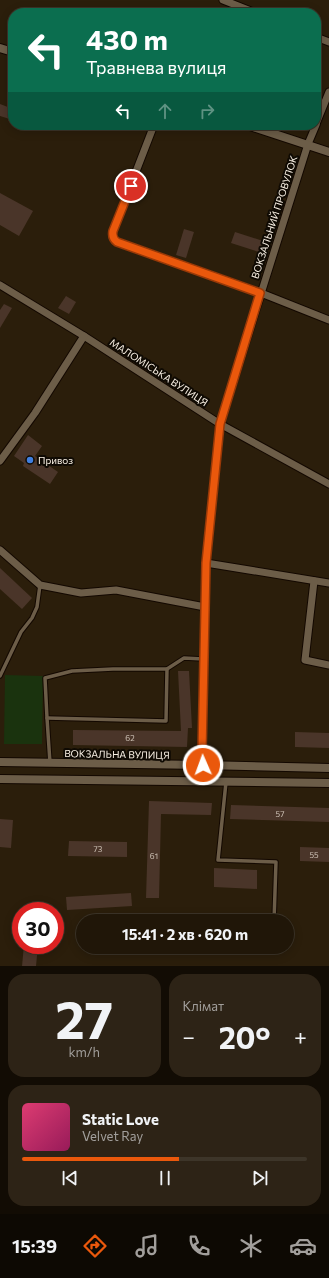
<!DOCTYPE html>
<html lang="uk">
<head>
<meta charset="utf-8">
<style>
  :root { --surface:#201608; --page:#2d2316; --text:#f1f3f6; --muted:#a29f9c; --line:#3d3529; --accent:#ea580c }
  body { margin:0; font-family:Commissioner,sans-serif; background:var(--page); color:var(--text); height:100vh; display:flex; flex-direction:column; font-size:15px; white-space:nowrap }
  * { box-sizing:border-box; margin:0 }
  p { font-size:13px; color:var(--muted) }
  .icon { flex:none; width:22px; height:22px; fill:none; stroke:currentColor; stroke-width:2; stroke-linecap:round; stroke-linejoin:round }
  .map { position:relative; height:966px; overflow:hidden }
  .details { display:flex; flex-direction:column; gap:8px; padding:8px; background:#120c04; flex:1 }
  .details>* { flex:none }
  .hud { position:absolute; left:8px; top:8px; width:313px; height:122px; border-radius:16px; box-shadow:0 2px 10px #0003,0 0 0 1px var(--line); background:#0b6e4f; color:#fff; overflow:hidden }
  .speed { position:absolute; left:12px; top:902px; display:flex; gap:8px; font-size:20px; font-weight:700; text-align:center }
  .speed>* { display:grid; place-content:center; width:52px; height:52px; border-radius:50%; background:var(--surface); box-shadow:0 2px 10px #0003,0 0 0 1px var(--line); line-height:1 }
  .speed .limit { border:6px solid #d22; background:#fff; color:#111 }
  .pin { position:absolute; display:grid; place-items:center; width:34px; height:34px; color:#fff; margin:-17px; border:2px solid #fff; border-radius:50%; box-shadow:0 1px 4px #0007 }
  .me { position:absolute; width:44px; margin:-22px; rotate:358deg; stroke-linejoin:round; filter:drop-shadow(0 0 3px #0008) }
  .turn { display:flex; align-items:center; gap:14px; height:84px; padding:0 12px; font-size:18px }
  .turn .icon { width:52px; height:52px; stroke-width:2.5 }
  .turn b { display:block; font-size:28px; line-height:34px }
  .lanes { display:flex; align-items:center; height:38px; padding:0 12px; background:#0003; justify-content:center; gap:20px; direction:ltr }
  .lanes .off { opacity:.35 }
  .big { font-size:30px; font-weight:700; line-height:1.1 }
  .details .card { flex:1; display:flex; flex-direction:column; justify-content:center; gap:6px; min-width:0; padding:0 14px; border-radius:16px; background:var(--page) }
  .details .dial { align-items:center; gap:0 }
  .dial b { font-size:52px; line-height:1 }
  .song { display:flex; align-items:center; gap:12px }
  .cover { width:48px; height:48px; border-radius:6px; background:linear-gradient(135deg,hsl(340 70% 55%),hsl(330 70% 35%)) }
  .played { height:4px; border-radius:2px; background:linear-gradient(90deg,var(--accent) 55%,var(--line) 55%) }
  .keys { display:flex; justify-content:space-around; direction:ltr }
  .heat { display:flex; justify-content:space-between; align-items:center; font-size:22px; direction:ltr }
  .details .tiles { flex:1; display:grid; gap:8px; grid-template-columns:1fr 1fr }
  .card:last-child { grid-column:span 2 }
  .trip { position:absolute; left:76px; top:914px; width:218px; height:40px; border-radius:20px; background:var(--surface); box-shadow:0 2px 10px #0003,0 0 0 1px var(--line); font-weight:700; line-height:40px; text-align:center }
  .tab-bar { display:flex; height:64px; justify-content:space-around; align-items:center; background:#0d0903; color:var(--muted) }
  .tab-bar .icon { width:28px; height:28px }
  .tab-bar .current { color:var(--accent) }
  .tab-bar b { font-size:18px; color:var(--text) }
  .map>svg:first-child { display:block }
</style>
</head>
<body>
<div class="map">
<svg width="329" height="966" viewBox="0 0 329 966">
  <rect width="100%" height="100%" fill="#2b1e0b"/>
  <!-- green -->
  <polygon fill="#1a330e" points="5,675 43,676 42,744 4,744"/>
  <!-- building -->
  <g fill="#4a3529">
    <polygon points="0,104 13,109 13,120 0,116"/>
    <polygon points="0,193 33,211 19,236 0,225"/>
    <polygon points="184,229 194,232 186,258 176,255"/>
    <polygon points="235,232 263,241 259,252 231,243"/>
    <polygon points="66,296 76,302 69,314 58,308"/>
    <polygon points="4,304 12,308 0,328 0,310"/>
    <polygon points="28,435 42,446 35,456 58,472 50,484 23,466 24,463 14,456"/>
    <polygon points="0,568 32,598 22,609 0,589"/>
    <polygon points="178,671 189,671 192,728 188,728 187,747 73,745 73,730 181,731"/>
    <polygon points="295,732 329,733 329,748 295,747"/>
    <polygon points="149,801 212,803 211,815 161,814 159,898 146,898"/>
    <polygon points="231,805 329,808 329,822 230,819"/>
    <polygon points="0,819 13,820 11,848 0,847"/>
    <polygon points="69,841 127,842 127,857 68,856"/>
    <polygon points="300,847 329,848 329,862 300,861"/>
    <polygon points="214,868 257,870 257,889 214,887"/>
    <polygon points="131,893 132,906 67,910 66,897"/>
    <polygon points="24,945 38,945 36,966 22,966"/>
  </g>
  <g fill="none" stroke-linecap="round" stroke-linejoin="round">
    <!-- service casing -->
    <g stroke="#130800" stroke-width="5.5">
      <g id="service">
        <polyline points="0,676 21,632 32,618 37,607 40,585"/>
        <polyline points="47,718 166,721 167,669"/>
        <polyline points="50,763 47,718 45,678 72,671 113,669 167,669 184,658 203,659"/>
        <polyline points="226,782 218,860 276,862 274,921"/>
      </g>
    </g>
    <!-- minor casing -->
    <g stroke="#130800" stroke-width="9">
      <g id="minor">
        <polyline points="223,0 256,13"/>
        <polyline points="316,37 329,42"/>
        <polyline points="316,124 329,92"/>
        <path d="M154,125L113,231C112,236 113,239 117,242L261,293L329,320"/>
        <polyline points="0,285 84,336 220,424 329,484"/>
        <polyline points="0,461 35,413 84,336"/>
        <polyline points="0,550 40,585 81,593 116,590 205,607"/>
        <polyline points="206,563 329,583"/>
        <polyline points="314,581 305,660 329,665"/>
        <polyline points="203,765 202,752 206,563 220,424 308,144 316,125"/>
      </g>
    </g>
    <!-- tertiary casing -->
    <g stroke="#130800" stroke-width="10">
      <g id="tertiary">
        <polyline points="0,48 13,52"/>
        <polyline points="247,125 329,152"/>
        <polyline points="0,762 203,765 329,768"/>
        <polyline points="0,779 329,783"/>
      </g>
    </g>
    <!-- service -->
    <use href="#service" stroke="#6c5d48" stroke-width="3.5"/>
    <!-- minor -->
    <use href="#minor" stroke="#6c5d48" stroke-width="7"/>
    <!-- tertiary -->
    <use href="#tertiary" stroke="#6c5d48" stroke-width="8"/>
  </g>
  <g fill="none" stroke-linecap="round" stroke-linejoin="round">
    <!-- route casing -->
    <g stroke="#983908" stroke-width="10">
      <path id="route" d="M131,186L113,231C112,236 113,239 117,242L260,293L220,424L206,563L202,752L203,765"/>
    </g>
    <!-- route -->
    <use href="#route" stroke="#ea580c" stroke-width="7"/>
  </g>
  <!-- markers -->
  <circle fill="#3f7fe0" stroke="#0f0a03" stroke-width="1.5" cx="30" cy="460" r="4"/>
  <g text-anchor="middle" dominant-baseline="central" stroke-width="4" stroke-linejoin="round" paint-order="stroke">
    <!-- number labels -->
    <g font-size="8" fill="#cdc1b5">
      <text x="130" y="738">62</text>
      <text x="280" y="814">57</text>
      <text x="98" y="849">73</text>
      <text x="314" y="855">55</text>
      <text x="154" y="856">61</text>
    </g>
    <!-- street labels -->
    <g font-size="10" fill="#f9f0e4" stroke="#0f0a03">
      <text transform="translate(274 217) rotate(-72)">ВОКЗАЛЬНИЙ ПРОВУЛОК</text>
      <text transform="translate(159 372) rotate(33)">МАЛОМІСЬКА ВУЛИЦЯ</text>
      <text transform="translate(117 754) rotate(1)">ВОКЗАЛЬНА ВУЛИЦЯ</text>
    </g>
    <!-- poi labels -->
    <g font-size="10" fill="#f9f0e4" stroke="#0f0a03" text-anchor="start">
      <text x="38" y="460">Привоз</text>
    </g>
  </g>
</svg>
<div class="speed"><div class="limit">30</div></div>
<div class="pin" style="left:131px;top:186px;background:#d93025"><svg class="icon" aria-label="arrive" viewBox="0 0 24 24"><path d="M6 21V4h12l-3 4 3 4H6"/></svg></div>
<svg class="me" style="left:203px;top:765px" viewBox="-20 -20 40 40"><circle r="17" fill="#ea580c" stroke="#fff" stroke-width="3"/><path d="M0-11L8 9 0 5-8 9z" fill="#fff"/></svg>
<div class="trip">15:41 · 2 хв · 620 m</div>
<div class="hud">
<div class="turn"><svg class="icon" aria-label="left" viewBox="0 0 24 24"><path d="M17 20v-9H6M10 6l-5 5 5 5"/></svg><div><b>430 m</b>Травнева вулиця</div></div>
<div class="lanes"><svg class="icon" aria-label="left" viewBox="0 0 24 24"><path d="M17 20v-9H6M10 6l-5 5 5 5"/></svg><svg class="icon off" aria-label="ahead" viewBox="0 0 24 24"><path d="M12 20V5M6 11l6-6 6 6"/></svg><svg class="icon off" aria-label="right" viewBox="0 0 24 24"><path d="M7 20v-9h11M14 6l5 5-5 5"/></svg></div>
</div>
</div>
<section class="details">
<div class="tiles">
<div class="card dial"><b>27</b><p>km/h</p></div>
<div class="card"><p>Клімат</p>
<div class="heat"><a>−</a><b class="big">20°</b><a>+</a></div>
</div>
<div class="card">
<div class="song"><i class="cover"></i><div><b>Static Love</b><p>Velvet Ray</p></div></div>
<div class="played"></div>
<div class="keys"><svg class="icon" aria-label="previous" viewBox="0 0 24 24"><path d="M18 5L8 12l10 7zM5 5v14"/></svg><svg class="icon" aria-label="pause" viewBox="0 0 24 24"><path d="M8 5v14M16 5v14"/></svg><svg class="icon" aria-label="next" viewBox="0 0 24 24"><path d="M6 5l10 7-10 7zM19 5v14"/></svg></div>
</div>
</div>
</section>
<nav class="tab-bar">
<b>15:39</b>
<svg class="icon current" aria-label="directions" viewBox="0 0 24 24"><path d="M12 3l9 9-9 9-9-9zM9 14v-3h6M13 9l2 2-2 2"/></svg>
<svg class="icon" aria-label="music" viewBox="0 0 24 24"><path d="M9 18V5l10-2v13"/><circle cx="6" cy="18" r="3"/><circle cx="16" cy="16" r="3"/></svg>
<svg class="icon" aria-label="phone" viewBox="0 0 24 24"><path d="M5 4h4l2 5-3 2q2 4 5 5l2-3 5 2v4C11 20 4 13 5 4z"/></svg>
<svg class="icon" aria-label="climate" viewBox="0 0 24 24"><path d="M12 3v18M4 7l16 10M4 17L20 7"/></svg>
<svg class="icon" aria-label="car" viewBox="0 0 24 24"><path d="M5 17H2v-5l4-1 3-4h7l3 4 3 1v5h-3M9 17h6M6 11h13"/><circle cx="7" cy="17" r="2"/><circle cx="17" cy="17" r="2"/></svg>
</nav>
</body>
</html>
